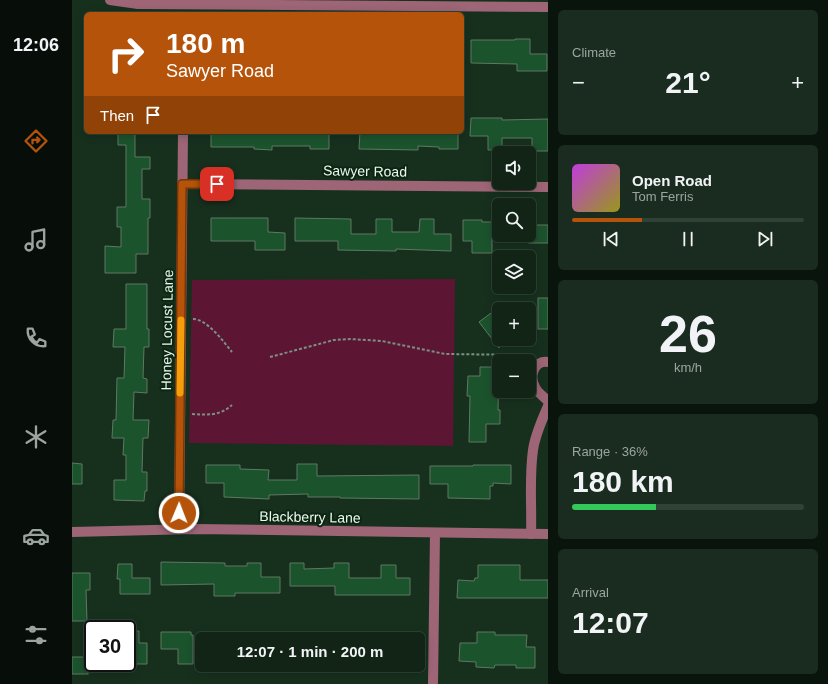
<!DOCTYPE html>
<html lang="en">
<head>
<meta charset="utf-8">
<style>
  :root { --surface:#112416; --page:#1a2c1f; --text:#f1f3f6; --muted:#9ca4a1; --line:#304135; --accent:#b45309 }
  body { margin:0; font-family:Arial,sans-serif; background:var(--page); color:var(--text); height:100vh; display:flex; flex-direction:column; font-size:15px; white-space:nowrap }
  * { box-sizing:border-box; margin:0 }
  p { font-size:13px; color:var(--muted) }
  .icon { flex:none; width:22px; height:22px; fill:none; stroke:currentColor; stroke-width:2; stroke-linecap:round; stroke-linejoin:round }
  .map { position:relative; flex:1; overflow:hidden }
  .drawer { display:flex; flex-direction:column; gap:10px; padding:10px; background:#09140c; width:280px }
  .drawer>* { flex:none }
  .hud { position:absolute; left:12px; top:12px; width:380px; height:122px; border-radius:6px; box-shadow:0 2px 10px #0003,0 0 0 1px var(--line); background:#b45309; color:#fff; overflow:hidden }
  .controls { position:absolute; left:420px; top:146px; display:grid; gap:8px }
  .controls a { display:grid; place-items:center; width:44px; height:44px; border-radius:6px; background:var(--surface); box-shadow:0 2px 10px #0003,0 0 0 1px var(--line); font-size:20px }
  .speed { position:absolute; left:12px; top:620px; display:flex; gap:8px; font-size:20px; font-weight:700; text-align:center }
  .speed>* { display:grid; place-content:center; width:52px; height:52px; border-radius:50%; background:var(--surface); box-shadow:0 2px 10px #0003,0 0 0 1px var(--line); line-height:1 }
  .speed .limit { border:2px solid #111; border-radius:6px; background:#fff; color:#111 }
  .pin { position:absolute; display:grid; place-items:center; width:34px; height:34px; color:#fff; margin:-17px; border-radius:8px; box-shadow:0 2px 6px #0006 }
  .me { position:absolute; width:44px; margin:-22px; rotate:1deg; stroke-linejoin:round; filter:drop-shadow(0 0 3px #0008) }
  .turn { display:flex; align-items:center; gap:14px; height:84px; padding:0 16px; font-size:18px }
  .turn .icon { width:52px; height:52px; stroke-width:2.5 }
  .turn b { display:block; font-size:28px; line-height:34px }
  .then { display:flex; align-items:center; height:38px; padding:0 16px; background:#0003; gap:8px; font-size:15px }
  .big { font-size:30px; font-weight:600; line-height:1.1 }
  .drawer .widget { flex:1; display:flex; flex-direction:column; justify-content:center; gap:6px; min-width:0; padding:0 14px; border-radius:6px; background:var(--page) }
  .drawer .dial { align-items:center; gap:0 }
  .dial b { font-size:52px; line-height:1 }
  .song { display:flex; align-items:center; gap:12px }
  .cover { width:48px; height:48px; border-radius:6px; background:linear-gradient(135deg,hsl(290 70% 55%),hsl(60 70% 35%)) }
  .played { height:4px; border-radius:2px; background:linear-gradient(90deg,var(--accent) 30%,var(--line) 30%) }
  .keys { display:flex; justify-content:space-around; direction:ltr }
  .heat { display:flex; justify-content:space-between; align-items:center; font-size:22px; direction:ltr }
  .charge { height:6px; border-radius:3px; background:linear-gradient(90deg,#34c759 36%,var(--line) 0) }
  .trip { position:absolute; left:123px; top:632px; width:230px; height:40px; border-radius:6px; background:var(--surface); box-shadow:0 2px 10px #0003,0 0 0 1px var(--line); font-weight:600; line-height:40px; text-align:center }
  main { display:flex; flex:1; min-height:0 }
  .tabs { display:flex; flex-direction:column; width:72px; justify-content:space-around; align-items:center; background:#070e09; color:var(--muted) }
  .tabs .icon { width:28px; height:28px }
  .tabs .selected { color:var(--accent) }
  .tabs b { font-size:18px; color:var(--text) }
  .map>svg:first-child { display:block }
</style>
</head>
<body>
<main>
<nav class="tabs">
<b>12:06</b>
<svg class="icon selected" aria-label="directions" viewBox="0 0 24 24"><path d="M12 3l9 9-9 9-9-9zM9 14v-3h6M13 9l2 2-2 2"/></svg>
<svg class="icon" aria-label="music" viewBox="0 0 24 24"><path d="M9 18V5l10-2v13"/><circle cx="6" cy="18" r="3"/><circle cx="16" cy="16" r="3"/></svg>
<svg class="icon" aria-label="phone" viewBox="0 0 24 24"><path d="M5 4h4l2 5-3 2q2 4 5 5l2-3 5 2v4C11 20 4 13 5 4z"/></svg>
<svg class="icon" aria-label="climate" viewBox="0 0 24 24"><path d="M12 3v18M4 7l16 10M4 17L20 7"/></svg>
<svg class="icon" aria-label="car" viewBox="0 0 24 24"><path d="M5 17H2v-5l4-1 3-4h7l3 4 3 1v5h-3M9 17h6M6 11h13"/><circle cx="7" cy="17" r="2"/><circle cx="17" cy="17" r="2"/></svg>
<svg class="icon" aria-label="filters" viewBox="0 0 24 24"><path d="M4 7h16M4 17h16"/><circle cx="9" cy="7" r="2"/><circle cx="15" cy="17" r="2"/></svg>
</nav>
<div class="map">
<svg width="476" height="684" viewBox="0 0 476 684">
  <rect width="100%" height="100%" fill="#17301e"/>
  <!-- green -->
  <polygon fill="#5c1533" points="383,279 381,446 117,443 120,280"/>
  <!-- building -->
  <g fill="#1b532d" stroke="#5e7963">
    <polygon points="443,39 458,39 458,54 475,54 475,71 445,71 445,64 399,63 399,40 443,40"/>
    <polygon points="399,118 430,118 430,120 476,119 476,151 460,151 460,138 430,138 430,150 416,150 416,136 398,136"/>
    <polygon points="46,132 63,132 63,157 78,157 78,169 70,169 70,199 78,199 78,218 76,218 76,254 64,254 64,273 33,273 33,246 49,247 49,227 45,227 45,207 54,207 54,145 46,145"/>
    <polygon points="139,132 257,132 257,149 238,149 238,146 200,146 200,150 182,149 182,147 139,147"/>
    <polygon points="288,132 386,132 386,149 367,149 367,147 346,146 346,150 287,149"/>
    <polygon points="139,218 196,218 196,232 213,233 213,250 183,250 183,241 139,241"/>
    <polygon points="223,218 279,219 279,234 304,234 304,219 320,219 320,232 347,232 348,219 362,219 362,234 379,234 379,251 324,249 324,251 266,250 266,241 223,241"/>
    <polygon points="391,220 410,220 410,222 420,222 420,253 400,253 400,241 391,241"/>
    <rect x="457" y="225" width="19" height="18"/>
    <polygon points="54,284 75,284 75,329 77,329 77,347 72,347 71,378 75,379 75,393 62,392 61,420 77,420 76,438 71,438 70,472 75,472 75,491 73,491 72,501 42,500 42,480 54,480 54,455 51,455 52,438 40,438 41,420 44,420 45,378 52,378 53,347 41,347 42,329 54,329"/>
    <rect x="466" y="298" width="10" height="31"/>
    <polygon points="427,307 427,348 407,322"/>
    <polygon points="408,367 427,367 426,410 428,410 428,424 414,424 414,442 397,442 398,396 395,396 396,376 408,376"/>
    <polygon points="0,463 10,464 10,484 0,484"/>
    <polygon points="225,464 245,464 245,476 347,475 347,499 268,498 268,497 236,497 236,494 197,495 197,499 152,497 152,483 134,483 134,465 168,465 168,469 197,470 196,480 225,480"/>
    <polygon points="401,465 439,465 439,484 421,483 421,486 418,486 418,499 376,498 376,484 358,484 358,466 401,466"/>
    <polygon points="89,562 153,563 153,566 175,566 175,563 189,563 189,577 208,577 208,593 163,593 163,596 142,596 142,584 89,585"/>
    <polygon points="218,563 232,563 232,569 262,568 262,563 277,563 277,578 309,578 309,565 324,565 324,578 338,578 338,595 263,595 263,586 218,586"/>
    <polygon points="46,564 60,564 60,578 78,578 78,594 48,594 48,579 45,579"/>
    <polygon points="406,565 448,565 448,580 476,580 476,598 385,598 386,580 402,581 403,578 406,578"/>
    <polygon points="0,573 18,573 18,590 14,590 15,621 0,621"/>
    <polygon points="55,631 67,631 67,643 75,643 75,664 57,664 57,661 55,661"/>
    <polygon points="89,632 119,632 119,635 121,635 121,664 106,664 106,649 89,649"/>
    <polygon points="405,632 423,632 423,635 455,635 454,647 463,647 463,668 444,668 444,665 423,665 422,668 404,667 404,662 387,661 388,643 405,643"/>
    <rect x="0" y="657" width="16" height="17"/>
  </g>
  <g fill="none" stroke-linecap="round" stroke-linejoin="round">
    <!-- path -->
    <g stroke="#7d9182" stroke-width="2" stroke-dasharray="3 2" stroke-linecap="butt">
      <path d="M121,319C135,319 151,341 160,352"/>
      <polyline points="198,357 262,340 278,339 310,341 373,354 455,355"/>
      <path d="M120,414C135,415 148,416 160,405"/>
    </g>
    <!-- minor -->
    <g stroke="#9d6576" stroke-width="10">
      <polyline points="38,0 66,4 476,7"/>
      <polyline points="110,184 476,187"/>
      <path d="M476,362C462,360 457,376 463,387C465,392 472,397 476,401"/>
      <polyline points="107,529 111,132"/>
      <polyline points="0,532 123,529 476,534"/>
      <path d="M459,534C460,507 457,478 461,450C463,435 470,420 476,406"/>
      <polyline points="361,684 363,533"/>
    </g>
  </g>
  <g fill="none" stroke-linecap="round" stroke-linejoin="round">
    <!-- route casing -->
    <g stroke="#753606" stroke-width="10">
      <polyline id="route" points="107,513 110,184 145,184"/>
    </g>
    <!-- route -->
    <use href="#route" stroke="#b45309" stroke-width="7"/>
    <!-- slow -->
    <polyline stroke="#f59e0b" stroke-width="7" points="108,393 109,320"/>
  </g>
  <g text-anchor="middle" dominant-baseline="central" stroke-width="4" stroke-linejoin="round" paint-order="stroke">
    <!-- street labels -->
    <g font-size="14" fill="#eaf9ed" stroke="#0d2614">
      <text transform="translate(293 171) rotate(1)">Sawyer Road</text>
      <text transform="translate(95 330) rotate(-89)">Honey Locust Lane</text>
      <text transform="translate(238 517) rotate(1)">Blackberry Lane</text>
    </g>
  </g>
</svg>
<div class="controls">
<a><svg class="icon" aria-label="sound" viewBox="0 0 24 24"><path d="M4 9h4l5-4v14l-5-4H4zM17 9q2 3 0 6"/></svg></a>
<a><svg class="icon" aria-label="search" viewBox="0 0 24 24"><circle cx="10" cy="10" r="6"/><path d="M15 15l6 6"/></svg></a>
<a><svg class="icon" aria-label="layers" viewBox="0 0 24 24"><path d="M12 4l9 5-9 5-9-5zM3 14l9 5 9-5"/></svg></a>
<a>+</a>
<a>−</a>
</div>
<div class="speed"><div class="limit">30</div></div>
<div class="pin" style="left:145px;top:184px;background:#d93025"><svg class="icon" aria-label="arrive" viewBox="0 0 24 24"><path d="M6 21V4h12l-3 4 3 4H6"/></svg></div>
<svg class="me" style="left:107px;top:513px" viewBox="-20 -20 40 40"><circle r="17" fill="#b45309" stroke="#fff" stroke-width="3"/><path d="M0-11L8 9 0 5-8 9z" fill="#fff"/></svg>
<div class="trip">12:07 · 1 min · 200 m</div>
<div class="hud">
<div class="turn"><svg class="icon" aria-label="right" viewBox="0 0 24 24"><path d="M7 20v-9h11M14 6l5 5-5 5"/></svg><div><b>180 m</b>Sawyer Road</div></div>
<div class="then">Then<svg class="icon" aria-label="arrive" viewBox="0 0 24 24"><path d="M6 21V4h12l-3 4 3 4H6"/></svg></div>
</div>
</div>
<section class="drawer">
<div class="widget"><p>Climate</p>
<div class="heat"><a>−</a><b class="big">21°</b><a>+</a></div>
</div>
<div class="widget">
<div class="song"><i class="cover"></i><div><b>Open Road</b><p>Tom Ferris</p></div></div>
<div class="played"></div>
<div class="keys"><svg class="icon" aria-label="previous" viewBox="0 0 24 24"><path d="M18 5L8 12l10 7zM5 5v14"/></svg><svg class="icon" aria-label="pause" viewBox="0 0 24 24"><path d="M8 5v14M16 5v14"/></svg><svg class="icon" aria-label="next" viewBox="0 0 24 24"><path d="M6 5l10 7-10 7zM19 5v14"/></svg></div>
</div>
<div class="widget dial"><b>26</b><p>km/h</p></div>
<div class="widget"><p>Range · 36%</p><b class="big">180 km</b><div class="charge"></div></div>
<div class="widget"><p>Arrival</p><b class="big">12:07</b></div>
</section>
</main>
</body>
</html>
